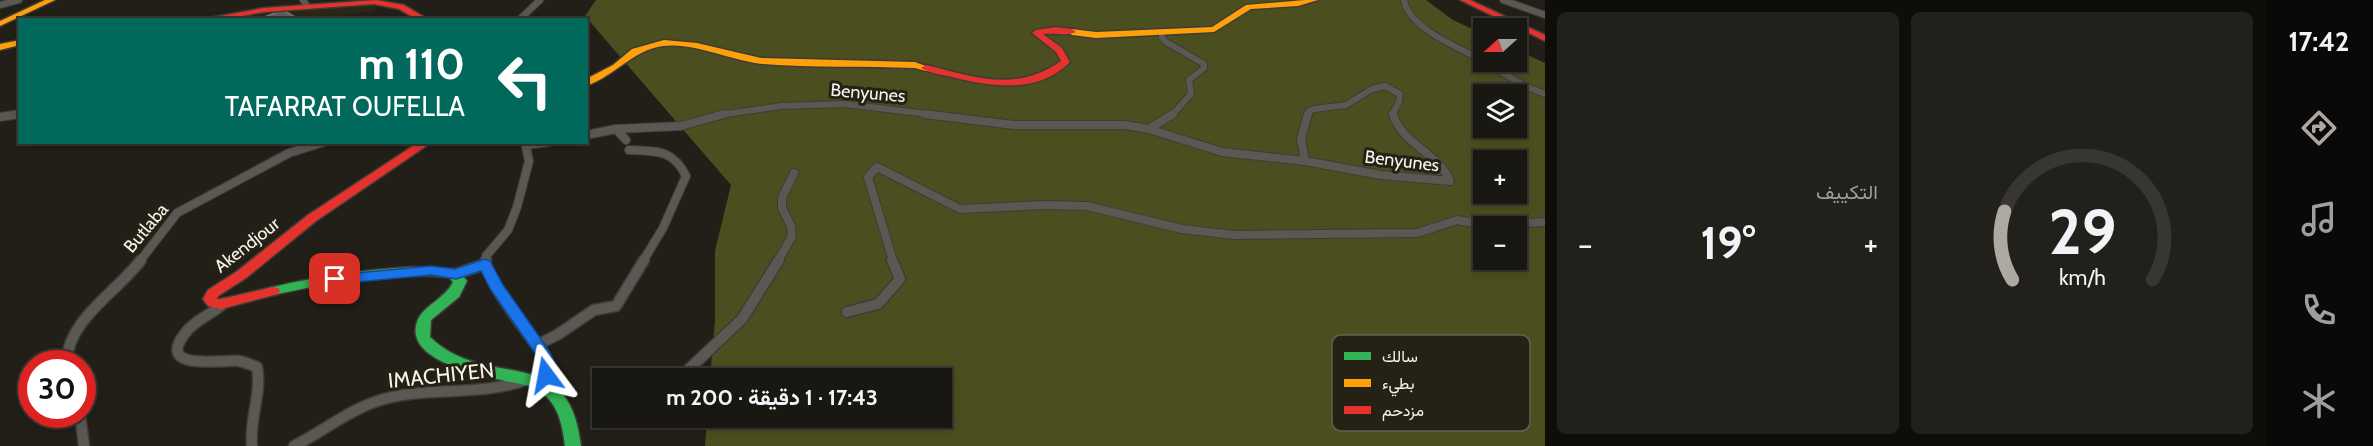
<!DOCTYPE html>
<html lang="ar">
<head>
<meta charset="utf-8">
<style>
  :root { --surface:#191712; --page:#22201b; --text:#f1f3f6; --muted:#9f9f9f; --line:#373632; --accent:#aba9a1 }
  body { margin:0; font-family:Cabin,Vazirmatn,sans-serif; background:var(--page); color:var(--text); direction:rtl; height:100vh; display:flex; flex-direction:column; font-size:22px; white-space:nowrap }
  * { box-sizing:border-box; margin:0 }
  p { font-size:20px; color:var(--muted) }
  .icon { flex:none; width:33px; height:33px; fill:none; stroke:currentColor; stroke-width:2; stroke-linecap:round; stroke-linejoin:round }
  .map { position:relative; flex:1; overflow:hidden; direction:ltr }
  .panel { display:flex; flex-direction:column; gap:12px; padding:12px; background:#0e0d0a; width:720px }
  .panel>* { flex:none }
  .hud { position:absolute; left:18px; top:18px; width:570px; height:126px; border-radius:0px; box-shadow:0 3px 9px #0003,0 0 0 2px var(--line); direction:rtl; background:#00695c; color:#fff; overflow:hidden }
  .needle { width:39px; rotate:249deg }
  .fabs { position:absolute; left:1473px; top:18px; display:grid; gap:12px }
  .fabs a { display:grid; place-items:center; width:54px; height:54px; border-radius:0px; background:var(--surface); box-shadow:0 3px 9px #0003,0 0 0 2px var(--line); font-size:30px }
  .speed { position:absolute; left:18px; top:350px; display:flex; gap:12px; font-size:30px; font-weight:700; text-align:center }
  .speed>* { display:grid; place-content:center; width:78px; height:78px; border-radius:50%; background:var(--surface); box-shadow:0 3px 9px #0003,0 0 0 2px var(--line); line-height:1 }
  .speed .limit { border:9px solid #d22; background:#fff; color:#111 }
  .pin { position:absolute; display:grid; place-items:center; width:51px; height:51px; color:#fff; margin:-26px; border-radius:12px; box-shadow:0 3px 9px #0006 }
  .me { position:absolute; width:66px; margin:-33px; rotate:347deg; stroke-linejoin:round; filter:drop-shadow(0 0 4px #0008) }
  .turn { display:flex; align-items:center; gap:21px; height:126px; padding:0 24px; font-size:27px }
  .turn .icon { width:78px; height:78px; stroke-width:2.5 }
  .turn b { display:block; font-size:42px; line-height:51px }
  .big { font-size:45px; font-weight:700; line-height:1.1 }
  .panel .card { flex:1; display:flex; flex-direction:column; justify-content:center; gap:9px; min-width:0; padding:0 21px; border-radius:9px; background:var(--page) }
  .panel .dial { align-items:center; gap:0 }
  .dial svg { height:156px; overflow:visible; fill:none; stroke:var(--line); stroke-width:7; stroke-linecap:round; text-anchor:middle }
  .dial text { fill:var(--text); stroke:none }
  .heat { display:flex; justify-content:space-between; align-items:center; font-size:33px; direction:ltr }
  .panel .tiles { flex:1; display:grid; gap:12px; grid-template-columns:repeat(2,1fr) }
  .trip { position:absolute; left:592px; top:368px; width:360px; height:60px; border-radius:0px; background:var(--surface); box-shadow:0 3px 9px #0003,0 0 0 2px var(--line); font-weight:700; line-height:60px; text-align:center; direction:rtl }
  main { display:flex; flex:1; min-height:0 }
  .dock { display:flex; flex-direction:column; width:108px; justify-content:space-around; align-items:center; background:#0a0907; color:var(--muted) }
  .dock .icon { width:42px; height:42px }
  .dock .on { color:var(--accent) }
  .dock b { font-size:27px; color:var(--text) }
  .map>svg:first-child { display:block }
</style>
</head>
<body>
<main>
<nav class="dock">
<b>17:42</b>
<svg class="icon on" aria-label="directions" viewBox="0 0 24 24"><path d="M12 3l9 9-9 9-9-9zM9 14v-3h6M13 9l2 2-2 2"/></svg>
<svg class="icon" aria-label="music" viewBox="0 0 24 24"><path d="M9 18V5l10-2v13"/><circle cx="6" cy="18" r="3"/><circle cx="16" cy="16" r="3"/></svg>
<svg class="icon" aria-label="phone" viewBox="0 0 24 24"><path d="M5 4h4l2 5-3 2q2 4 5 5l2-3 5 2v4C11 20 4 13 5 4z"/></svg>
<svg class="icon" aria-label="climate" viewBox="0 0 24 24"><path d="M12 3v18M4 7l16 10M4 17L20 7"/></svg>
</nav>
<section class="panel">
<div class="tiles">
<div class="card dial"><svg viewBox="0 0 100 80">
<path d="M14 69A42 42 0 1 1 86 69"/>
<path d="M14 69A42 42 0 0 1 10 34" stroke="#aba9a1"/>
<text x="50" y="56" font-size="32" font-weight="700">29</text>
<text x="50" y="72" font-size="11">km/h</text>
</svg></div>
<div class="card"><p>التكييف</p>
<div class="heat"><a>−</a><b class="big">19°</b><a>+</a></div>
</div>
</div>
</section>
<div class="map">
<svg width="1545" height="446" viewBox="0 0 1545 446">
  <rect width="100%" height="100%" fill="#211f18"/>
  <!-- built -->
  <polygon fill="#2b2615" points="376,4 375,11 336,17 335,19 254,20 257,18 258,13"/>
  <!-- forest -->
  <path fill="#4b4f1f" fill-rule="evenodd" d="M596,0H1426L1453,20L1483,34L1484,62H1516L1517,50L1545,63V446H705L707,417H942V378H710L715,320V251L731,185L585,16ZM1484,94H1516V128H1484ZM1484,160H1516V194H1484ZM1484,226H1516V260H1484Z"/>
  <!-- building -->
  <polygon fill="#5e5d5a" stroke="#767570" stroke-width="1.5" points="283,10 300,20 256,20"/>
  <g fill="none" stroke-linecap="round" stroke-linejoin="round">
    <!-- street-far2 casing -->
    <g stroke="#3d3c36" stroke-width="8">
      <g id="street-far2">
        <polyline points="303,0 307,6"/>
        <path d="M1404,0C1409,29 1460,48 1484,61"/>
        <polyline points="1503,0 1545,15"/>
        <polyline points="0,5 19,0"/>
        <polyline points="519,20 540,0"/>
        <polyline points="1162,32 1162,38 1166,42 1204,64 1204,68 1189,80 1191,94 1172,115"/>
        <polyline points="1484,62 1527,87 1545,94"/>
        <polyline points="11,115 20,114"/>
        <polyline points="718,115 781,106 845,104 936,115"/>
        <polyline points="1308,115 1309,111 1314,109 1346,105 1372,89 1385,86 1400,94 1399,102 1392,115"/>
      </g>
    </g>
    <!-- street-far1 casing -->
    <g stroke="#3d3c36" stroke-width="10">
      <g id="street-far1">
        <polyline points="924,114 1014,125 1125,125 1149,129 1222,152 1305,161"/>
        <polyline points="0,117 20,114"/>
        <polyline points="616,129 626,140"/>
        <polyline points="1149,129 1173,114"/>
        <polyline points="586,135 616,129 681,126 724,114"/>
        <polyline points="527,145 549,142"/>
        <path d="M629,150C656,151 673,149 686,176L663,228L643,261"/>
        <path d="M1305,161L1381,175L1450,181C1439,154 1401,143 1393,114"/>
        <polyline points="1305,161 1301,138 1308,114"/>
        <polyline points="140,261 177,213 289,153 324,142"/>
        <polyline points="485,261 486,256 508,230 517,207 529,161 525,142"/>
        <polyline points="778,261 792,236 791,226 782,208 782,198 794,173"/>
        <polyline points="893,261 868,177 877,167 960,209 1044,205 1087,206 1182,229 1234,235 1417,233 1457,220 1485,225 1545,222"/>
      </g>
    </g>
    <!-- street casing -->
    <g stroke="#3d3c36" stroke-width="13">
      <g id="street">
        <path d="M486,260C484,279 532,339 545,357L547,369L542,384"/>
        <polyline points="456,274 485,264"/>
        <path d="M224,303C213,314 196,319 186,332C153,373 224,359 239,361C245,362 251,365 257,367C262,394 249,419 252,446"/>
        <polyline points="847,312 878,304 900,279 892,260"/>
        <polyline points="537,345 557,335 594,310 616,306 644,260"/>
        <path d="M66,363C69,318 116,293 141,260"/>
        <polyline points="685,378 687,371 742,319 779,260"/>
        <polyline points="80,414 84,446"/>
        <polyline points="695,417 697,421"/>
        <path d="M294,446C324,431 351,408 384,399C432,386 480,397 529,379"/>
      </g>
    </g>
    <!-- fast casing -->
    <g stroke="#3d3c36" stroke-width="3">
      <g id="fast">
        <polygon points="120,18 132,20 116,20"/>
        <path d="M411,267L453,269L458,270L467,281L459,297L431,320L430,337C488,393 569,339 581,446H565C562,421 557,400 534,387C506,380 402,367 417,322C422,306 445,299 453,282L449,277C390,272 331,282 273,295L268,294L266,291L268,288L273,287C319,276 364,270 411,267Z"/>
      </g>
    </g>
    <!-- slow casing -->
    <g stroke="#3d3c36" stroke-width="3">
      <g id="slow">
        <polygon points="45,0 55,0 0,26 0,21"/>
        <polygon points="1305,0 1318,0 1298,6 1251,9 1214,32 1096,38 1072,35 1068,32 1072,29 1096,32 1212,27 1246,5"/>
        <polygon points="20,40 20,45 0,50 0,44"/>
        <path d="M664,40L697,43L761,58L915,62L931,68L926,71L915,68C865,66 812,68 763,64C732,61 694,42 663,46C633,50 615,76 586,86V79L613,65L632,49Z"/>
      </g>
    </g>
    <!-- jam casing -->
    <g stroke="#3d3c36" stroke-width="3">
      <g id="jam">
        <polygon points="376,0 404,5 429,20 418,20 399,9 374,4 264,12 220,20 198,20 264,8"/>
        <polygon points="1460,0 1470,0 1545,35 1545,41"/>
        <path d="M1056,27L1072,29L1076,32C1070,36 1053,33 1043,34L1062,48L1070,62C1039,94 992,87 952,77C942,75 929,73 921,68L926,65C976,77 1015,93 1061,61L1056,52L1032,33L1036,30Z"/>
        <polygon points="419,142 432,142 316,221 246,278 218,296 217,299 221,299 273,287 278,288 280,291 278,294 221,309 208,306 203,299 208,290 236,272 308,215"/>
      </g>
    </g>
    <!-- street-far2 -->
    <use href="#street-far2" stroke="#595853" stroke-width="6"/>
    <!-- street-far1 -->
    <use href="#street-far1" stroke="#595853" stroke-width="8"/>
    <!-- street -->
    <use href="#street" stroke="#595853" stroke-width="10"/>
    <!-- fast -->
    <use href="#fast" fill="#30b455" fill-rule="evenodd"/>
    <!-- slow -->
    <use href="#slow" fill="#ff9f0a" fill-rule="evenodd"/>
    <!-- jam -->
    <use href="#jam" fill="#e5322d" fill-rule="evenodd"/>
  </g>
  <!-- route -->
  <polygon fill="#1a73e8" stroke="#114b97" stroke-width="1.5" points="485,259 490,261 503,285 550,352 555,363 552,380 546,382 540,380 535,353 491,290 481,271 456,279 431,275 335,284 328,279 335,275 431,266 455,269"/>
  <g text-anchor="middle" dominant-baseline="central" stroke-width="6" stroke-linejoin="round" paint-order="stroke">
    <!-- street labels -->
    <g font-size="18" fill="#f6f4eb" stroke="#252114">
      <text transform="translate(868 93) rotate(5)">Benyunes</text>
      <text transform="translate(1402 161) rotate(7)">Benyunes</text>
      <text transform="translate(146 228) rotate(-50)">Butlaba</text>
      <text transform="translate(247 245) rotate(-38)">Akendjour</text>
    </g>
    <!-- near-street labels -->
    <g font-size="21" fill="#f6f4eb" stroke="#252114">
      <text transform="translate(441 375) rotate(-6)">IMACHIYEN</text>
    </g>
  </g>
  <!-- legend -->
  <rect x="1332" y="335" width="198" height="96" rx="9" fill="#252114" stroke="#646054" stroke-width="1.5"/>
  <rect x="1344" y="352" width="27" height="8" fill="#30b455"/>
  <rect x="1344" y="379" width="27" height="8" fill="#ff9f0a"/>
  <rect x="1344" y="406" width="27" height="8" fill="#e5322d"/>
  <g font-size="16" fill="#f6f4eb">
    <text x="1382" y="362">سالك</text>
    <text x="1382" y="389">بطيء</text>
    <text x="1382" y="416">مزدحم</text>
  </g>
</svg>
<div class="fabs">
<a><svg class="needle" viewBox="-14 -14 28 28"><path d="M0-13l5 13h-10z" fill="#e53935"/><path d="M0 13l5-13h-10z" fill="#9f9f9f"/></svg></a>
<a><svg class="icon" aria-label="layers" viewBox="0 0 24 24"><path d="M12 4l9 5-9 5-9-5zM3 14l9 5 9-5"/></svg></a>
<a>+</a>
<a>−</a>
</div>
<div class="speed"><div class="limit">30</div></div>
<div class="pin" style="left:335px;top:279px;background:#d93025"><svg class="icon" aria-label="arrive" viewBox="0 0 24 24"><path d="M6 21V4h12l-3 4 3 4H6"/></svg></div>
<svg class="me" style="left:546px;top:375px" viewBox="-20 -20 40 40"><path d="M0-17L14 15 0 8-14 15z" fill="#1a73e8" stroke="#fff" stroke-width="4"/></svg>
<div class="trip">17:43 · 1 دقيقة · 200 m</div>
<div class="hud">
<div class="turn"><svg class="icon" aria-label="left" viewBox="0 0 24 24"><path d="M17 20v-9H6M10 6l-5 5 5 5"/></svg><div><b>110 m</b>TAFARRAT OUFELLA</div></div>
</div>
</div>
</main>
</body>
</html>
